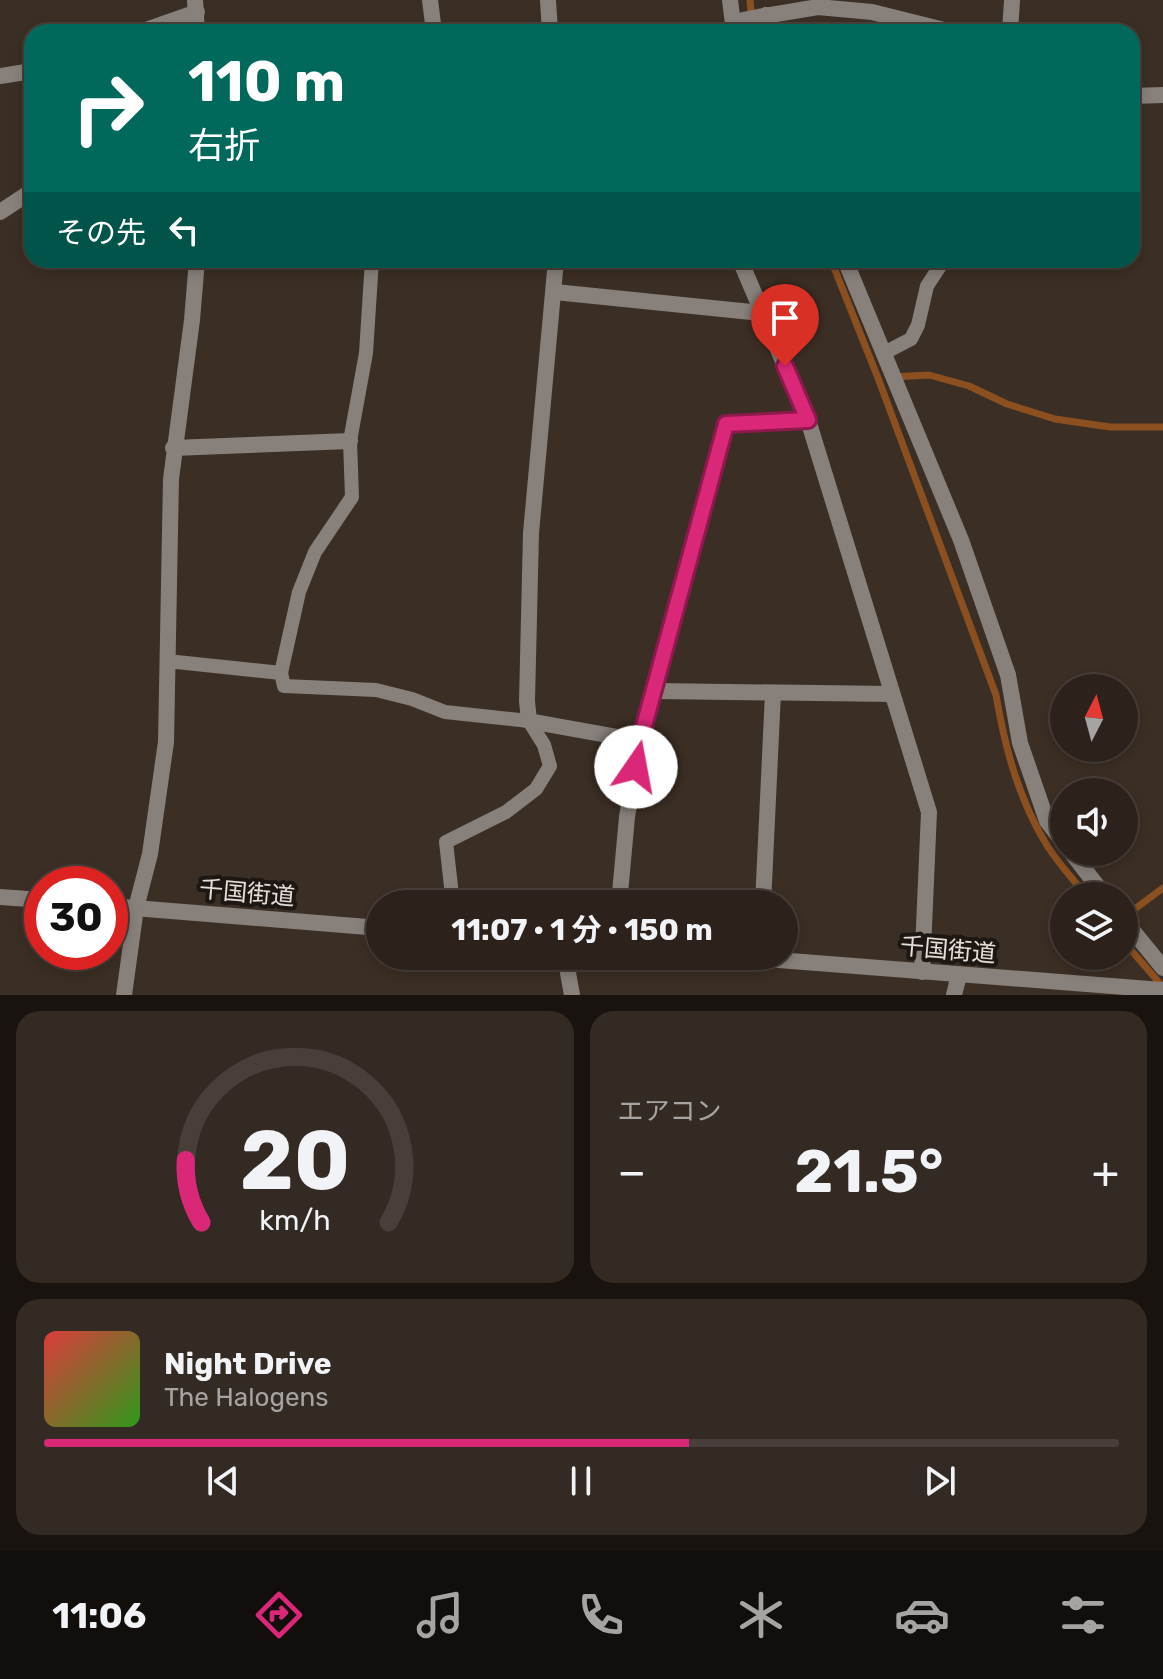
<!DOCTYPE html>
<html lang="ja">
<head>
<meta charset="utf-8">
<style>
  :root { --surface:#2c221b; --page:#342a24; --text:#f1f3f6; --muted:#a6a4a3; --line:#483f3a; --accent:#db2777 }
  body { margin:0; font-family:Rubik,"Noto Sans JP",sans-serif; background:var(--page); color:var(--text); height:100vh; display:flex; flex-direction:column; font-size:30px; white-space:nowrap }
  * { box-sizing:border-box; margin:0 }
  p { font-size:26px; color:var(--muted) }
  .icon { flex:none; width:44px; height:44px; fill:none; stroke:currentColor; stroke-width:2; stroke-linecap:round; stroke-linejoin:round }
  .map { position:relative; height:995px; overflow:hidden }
  .panel { display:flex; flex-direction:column; gap:16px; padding:16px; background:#18130f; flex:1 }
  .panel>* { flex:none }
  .top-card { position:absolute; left:24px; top:24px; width:1116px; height:244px; border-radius:24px; box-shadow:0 4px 12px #0003,0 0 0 2px var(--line); background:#00695c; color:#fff; overflow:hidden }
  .needle { width:52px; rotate:6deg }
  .fabs { position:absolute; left:1050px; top:674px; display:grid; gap:16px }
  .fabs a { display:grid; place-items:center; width:88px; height:88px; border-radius:50%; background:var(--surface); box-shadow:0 4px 12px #0003,0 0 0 2px var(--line); font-size:40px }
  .speed { position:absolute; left:24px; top:866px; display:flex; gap:16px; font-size:40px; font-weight:700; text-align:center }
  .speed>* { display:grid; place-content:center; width:104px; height:104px; border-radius:50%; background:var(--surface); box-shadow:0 4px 12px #0003,0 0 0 2px var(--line); line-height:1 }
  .speed .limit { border:12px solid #d22; background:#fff; color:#111 }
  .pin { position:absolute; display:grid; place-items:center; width:68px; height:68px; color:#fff; margin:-82px -34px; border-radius:50% 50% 50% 0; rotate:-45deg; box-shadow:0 0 8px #0007 }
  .pin .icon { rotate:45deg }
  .me { position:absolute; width:88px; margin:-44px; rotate:12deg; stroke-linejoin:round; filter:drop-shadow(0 0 6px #0008) }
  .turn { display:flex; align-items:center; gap:28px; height:168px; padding:0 32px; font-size:36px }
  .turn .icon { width:104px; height:104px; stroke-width:2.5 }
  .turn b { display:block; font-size:56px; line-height:68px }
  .then { display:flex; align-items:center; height:76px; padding:0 32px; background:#0003; gap:16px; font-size:30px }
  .big { font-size:60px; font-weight:700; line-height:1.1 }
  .panel .widget { flex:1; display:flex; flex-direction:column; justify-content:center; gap:12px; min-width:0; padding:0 28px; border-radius:24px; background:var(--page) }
  .panel .dial { align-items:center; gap:0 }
  .dial svg { height:208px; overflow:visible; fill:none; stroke:var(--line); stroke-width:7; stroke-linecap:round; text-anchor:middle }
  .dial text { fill:var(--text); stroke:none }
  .song { display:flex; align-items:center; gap:24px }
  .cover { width:96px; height:96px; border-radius:12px; background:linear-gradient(135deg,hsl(0 70% 55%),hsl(110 70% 35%)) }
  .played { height:8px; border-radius:4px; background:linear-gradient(90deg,var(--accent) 60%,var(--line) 60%) }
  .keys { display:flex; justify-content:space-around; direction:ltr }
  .heat { display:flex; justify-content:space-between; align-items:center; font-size:44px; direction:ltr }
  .panel .tiles { flex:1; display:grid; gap:16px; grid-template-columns:1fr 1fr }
  .widget:last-child { grid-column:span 2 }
  .trip { position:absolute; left:366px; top:890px; width:432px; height:80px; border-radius:40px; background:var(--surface); box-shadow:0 4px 12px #0003,0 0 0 2px var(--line); font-weight:700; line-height:80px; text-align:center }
  .tab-bar { display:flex; height:128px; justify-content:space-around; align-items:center; background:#120e0b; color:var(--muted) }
  .tab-bar .icon { width:56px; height:56px }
  .tab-bar .selected { color:var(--accent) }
  .tab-bar b { font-size:36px; color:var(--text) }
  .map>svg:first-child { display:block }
</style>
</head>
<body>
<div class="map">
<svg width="1163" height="995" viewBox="0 0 1163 995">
  <rect width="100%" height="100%" fill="#3b2e24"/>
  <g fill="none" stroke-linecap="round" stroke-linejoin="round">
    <!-- stream -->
    <g stroke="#8c5020" stroke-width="7">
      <polyline points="750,0 753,32"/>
      <path d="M831,260L878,378L996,695C1005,748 1019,801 1048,847C1059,864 1074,880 1086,896"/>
      <polyline points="892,377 929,375 969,386 1007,404 1055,419 1110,427 1163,427"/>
      <polyline points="1124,917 1163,888"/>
      <polyline points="1124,942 1163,987"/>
    </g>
    <!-- service -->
    <g stroke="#87807b" stroke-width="14">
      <polyline points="884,353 911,339 918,325 927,286 944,260"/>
      <polyline points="167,661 281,673 299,592 315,552 352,497 350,441 366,353 372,260"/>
      <polyline points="281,673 284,686 376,690 412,699 445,712 529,721 544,745 550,766 536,789 506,812 446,842 453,904"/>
    </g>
    <!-- minor -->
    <g stroke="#87807b" stroke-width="16">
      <polyline points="430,0 434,32"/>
      <polyline points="548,0 550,32"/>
      <polyline points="730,0 734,32"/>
      <polyline points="766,15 769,32"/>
      <polyline points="733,27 743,20 758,17 818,7 872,12 952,32"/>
      <polyline points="140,32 197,12"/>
      <polyline points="1010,32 1012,0"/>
      <polyline points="0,76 32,71"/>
      <polyline points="1132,96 1163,95"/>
      <polyline points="0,212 32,191"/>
      <polyline points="556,260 531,533 527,701 529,721 640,741"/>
      <polyline points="740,260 808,420 929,812 922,972"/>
      <polyline points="845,260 961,540 1008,675 1020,743 1047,821 1064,843"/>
      <polyline points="555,292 761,313"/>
      <polyline points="173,448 350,441"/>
      <polyline points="656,691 891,694"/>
      <polyline points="1071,852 1105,896"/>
      <polyline points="619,904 627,817 640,741 726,424 808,420"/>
      <polyline points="763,904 773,693"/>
      <polyline points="1124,920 1163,968"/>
      <polyline points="565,956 572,995"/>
      <polyline points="954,995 959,975"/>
    </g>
    <!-- tertiary -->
    <g stroke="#87807b" stroke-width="16">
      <polyline points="195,0 197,32"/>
      <polyline points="0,897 42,900"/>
      <polyline points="110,906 380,928"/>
      <polyline points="728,956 1163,990"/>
      <polyline points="124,995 136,908 150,854 166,742 171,479 192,320 197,260"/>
    </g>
  </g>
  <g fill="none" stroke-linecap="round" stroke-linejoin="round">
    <!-- route casing -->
    <g stroke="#8e194d" stroke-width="20">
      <polyline id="route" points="636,767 640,741 726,424 808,420 785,366"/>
    </g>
    <!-- route -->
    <use href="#route" stroke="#db2777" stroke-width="14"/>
  </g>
  <g text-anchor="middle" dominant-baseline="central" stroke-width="8" stroke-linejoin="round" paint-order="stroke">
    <!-- street labels -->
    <g font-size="24" fill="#e6ddd7" stroke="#1d1713">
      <text transform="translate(247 893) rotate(5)">千国街道</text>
      <text transform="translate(948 950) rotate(5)">千国街道</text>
    </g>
  </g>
</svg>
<div class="fabs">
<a><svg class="needle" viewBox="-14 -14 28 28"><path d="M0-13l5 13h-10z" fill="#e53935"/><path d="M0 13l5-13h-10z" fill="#a6a4a3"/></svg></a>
<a><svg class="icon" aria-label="sound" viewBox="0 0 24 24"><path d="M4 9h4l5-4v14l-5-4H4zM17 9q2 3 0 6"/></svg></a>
<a><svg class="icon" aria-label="layers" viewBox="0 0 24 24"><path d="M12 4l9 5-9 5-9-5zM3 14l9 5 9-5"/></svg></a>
</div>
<div class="speed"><div class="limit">30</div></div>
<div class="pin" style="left:785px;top:366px;background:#d93025"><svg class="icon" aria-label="arrive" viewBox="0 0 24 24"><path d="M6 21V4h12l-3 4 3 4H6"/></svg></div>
<svg class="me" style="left:636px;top:767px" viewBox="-20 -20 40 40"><circle r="19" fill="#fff"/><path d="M0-13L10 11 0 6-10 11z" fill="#db2777"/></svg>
<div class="trip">11:07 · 1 分 · 150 m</div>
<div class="top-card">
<div class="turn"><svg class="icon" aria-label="right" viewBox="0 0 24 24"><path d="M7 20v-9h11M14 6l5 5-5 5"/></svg><div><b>110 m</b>右折</div></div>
<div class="then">その先<svg class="icon" aria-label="left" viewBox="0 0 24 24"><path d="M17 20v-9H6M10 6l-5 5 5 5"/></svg></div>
</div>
</div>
<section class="panel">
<div class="tiles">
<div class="widget dial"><svg viewBox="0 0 100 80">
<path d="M14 69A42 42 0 1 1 86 69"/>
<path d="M14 69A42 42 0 0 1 8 45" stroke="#db2777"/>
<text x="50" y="56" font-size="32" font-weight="700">20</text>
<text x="50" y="72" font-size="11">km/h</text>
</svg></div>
<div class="widget"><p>エアコン</p>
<div class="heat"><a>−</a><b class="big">21.5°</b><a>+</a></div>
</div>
<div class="widget">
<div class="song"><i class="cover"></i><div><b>Night Drive</b><p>The Halogens</p></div></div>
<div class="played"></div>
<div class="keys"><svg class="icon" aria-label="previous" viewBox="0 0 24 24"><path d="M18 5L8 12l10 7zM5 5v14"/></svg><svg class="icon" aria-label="pause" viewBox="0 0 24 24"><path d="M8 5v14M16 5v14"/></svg><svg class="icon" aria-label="next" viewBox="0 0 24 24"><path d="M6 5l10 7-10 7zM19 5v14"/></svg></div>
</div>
</div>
</section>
<nav class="tab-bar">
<b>11:06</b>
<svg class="icon selected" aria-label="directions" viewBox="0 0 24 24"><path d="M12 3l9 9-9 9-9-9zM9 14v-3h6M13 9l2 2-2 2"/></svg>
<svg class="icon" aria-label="music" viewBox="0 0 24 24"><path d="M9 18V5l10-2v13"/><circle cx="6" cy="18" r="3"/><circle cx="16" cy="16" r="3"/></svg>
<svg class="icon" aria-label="phone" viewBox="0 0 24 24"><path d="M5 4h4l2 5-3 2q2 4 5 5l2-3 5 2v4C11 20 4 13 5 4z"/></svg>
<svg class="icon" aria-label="climate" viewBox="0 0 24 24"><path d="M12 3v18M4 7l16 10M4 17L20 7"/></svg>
<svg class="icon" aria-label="car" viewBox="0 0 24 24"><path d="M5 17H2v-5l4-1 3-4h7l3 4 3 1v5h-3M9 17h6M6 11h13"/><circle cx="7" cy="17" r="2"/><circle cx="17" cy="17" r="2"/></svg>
<svg class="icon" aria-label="filters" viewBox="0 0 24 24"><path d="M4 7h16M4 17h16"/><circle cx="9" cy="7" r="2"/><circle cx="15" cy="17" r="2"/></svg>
</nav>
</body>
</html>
